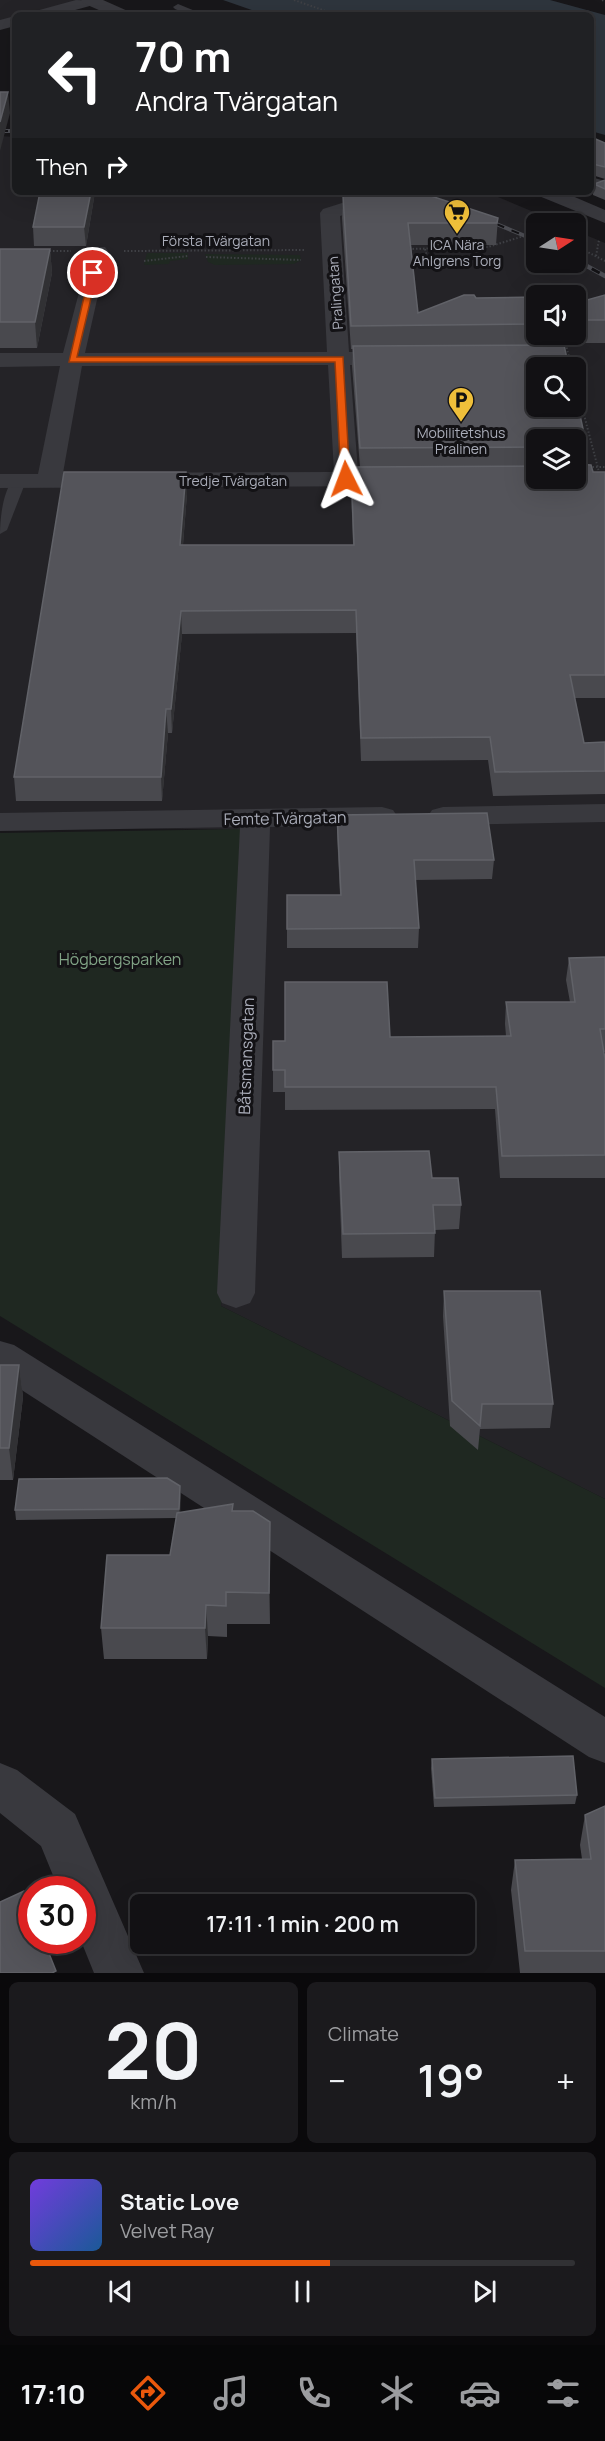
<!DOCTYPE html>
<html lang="en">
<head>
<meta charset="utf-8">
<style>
  :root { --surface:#121114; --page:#1b1a1d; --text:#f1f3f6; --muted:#9c9da0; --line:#313134; --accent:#ea580c }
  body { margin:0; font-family:Manrope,sans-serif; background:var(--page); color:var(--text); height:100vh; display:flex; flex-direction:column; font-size:22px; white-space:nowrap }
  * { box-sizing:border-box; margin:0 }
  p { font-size:20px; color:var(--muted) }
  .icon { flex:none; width:33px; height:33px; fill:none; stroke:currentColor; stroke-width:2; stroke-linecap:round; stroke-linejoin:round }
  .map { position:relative; height:1973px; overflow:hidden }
  .drawer { display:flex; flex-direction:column; gap:9px; padding:9px; background:#0a090b; flex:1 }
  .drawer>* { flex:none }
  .guide { position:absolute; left:12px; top:12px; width:582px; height:183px; border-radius:9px; box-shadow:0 6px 24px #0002,0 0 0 2px var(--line); background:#202124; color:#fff; overflow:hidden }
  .needle { width:39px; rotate:78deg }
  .buttons { position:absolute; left:526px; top:213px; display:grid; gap:12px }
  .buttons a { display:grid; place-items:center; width:60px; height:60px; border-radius:9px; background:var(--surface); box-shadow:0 6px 24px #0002,0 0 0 2px var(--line); font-size:30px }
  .speed { position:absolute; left:18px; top:1876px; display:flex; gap:12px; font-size:30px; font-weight:700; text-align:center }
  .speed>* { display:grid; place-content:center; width:78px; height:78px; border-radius:50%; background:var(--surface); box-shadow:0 6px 24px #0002,0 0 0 2px var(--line); line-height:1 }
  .speed .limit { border:9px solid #d22; background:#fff; color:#111 }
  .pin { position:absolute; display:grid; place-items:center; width:51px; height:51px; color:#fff; margin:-26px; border:3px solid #fff; border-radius:50%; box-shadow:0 2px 6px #0007 }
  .me { position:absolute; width:66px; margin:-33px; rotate:357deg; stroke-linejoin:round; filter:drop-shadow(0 0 4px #0008) }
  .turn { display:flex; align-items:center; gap:21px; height:126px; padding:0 24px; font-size:27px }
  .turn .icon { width:78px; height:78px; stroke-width:2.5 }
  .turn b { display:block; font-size:42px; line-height:51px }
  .then { display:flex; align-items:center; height:57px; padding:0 24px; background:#0003; gap:12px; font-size:22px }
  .big { font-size:45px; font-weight:600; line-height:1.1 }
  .drawer .widget { flex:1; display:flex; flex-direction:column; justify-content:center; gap:9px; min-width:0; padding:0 21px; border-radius:9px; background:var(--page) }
  .drawer .dial { align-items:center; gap:0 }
  .dial b { font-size:78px; line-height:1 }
  .song { display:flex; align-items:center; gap:18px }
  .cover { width:72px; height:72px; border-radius:9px; background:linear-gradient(135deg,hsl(260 70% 55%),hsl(210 70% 35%)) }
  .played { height:6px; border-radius:3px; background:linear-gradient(90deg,var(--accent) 55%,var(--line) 55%) }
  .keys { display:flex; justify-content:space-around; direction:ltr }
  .heat { display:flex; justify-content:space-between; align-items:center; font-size:33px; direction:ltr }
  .drawer .tiles { flex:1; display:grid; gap:9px; grid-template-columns:1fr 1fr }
  .widget:last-child { grid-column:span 2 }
  .trip { position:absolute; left:130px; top:1894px; width:345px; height:60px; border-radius:9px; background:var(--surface); box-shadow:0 6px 24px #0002,0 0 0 2px var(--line); font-weight:600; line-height:60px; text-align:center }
  .tab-bar { display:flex; height:96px; justify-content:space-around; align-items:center; background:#070708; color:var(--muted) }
  .tab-bar .icon { width:42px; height:42px }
  .tab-bar .selected { color:var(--accent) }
  .tab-bar b { font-size:27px; color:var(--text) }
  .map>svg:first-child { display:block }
</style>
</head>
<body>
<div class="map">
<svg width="605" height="1973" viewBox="0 0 605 1973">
  <rect width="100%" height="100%" fill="#18171a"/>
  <!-- built -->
  <g fill="#242327" fill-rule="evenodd">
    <polygon points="0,0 83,0 31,15 15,15 15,19 0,23"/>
    <path d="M0,136L15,137V192H486L560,223L537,224V262H576V231L605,243V1499L221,1306L246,830L0,826ZM537,296H576V334H537ZM537,368H576V406H537ZM537,440H576V478H537Z"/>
  </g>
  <!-- green -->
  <g fill="#1f2821">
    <polygon points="147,253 188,253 188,259 170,261 169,264 144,265"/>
    <polygon points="205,254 300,255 301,260 294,264 215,265 208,262"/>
    <polygon points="246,829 221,1306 605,1499 605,1688 0,1316 0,833"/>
  </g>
  <!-- water -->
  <polygon fill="#2e353d" points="223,0 550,0 605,15 605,135 591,131 591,15 266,15"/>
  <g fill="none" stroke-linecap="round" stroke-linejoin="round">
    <!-- path -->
    <g stroke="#3f4045" stroke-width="2" stroke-dasharray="1.5 2" stroke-linecap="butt">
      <polyline points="294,0 337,15"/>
      <polyline points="602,0 605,1"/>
      <polyline points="576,246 605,261"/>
      <polyline points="409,249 488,247 537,232"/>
      <polyline points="425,249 430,268"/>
      <polyline points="46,251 71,251"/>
      <polyline points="124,251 305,250"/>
      <polyline points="596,256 599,240"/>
      <polyline points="206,257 301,260"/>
      <polyline points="434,258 455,260"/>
      <polyline points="144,261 188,256"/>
      <polyline points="563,334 572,368"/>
      <polyline points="576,384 600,476"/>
      <polyline points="589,467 605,467"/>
    </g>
    <!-- service -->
    <g fill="#39393e" fill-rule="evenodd">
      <polygon points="178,4 200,13 202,15 189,15 175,9 173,7"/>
      <polygon points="591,177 605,181 605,188 591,184"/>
      <path d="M19,477L26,481L7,530L0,534C0,520 3,481 19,477Z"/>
    </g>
    <!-- minor -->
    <g fill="#39393e" fill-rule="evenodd">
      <polygon points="76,0 99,1 97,4 57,15 30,15 32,12"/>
      <polygon points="15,16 15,26 0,30 0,20"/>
      <path d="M377,192H407L404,196L340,216L349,352L399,351L407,353L410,358L407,363L399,365H350L358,472L403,474L406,479L403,484L394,486L0,488V474H38L60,366L0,367V353H63L91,247H105L108,251L85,353L327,352L320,213L323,209ZM328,365L334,472L63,473L82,366Z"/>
      <polygon points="605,804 605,822 443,825 432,822 428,816 432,810 443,807"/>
      <polygon points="382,807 393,810 397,816 393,822 382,825 270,827 255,1293 250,1303 236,1308 222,1303 217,1293 240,827 0,831 0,813"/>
      <polygon points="0,1341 14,1345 605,1717 605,1763 589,1757 0,1376"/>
      <polygon points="0,1763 17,1770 75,1814 144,1973 94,1973 81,1941 82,1941 82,1890 59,1890 41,1846 0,1813"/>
    </g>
    <!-- tertiary -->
    <g fill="#39393e" fill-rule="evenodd">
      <polygon points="81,0 103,0 130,12 132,15 110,15 83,3"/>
      <polygon points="536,192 563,192 605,210 605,223 539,196"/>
    </g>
    <!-- rail-far1 casing -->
    <g stroke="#4c4d53" stroke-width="4">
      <g id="rail-far1">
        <polyline points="0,131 15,131"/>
        <polyline points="482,218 530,238"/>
      </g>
    </g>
    <!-- rail casing -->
    <g stroke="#4c4d53" stroke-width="4.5">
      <g id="rail">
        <polyline points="527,237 537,241"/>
        <polyline points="576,260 605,276"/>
      </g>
    </g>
    <!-- rail-far1 -->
    <use href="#rail-far1" stroke="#131215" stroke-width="2" stroke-dasharray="8" stroke-linecap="butt"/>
    <!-- rail -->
    <use href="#rail" stroke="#131215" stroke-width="3" stroke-dasharray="9" stroke-linecap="butt"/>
  </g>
  <!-- wall -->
  <g fill="#49494e" fill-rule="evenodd">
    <polygon points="591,137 605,143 605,179 592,175"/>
    <polygon points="605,180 605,200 593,195 594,184"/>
    <polygon points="95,192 86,246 34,246 33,227"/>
    <path d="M343,196L498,218L496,245H411L418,313L476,298L537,297V334H576V303L605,295V343H560V345L587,447L586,464L593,472H605V698H575L584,743L605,742V794L493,796L488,760L361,761L356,633L182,634L172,733H168L162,801H16L14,777L187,494L183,545H353L351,488V467H360L352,366L353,349H351L342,218ZM537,440H576V478H537Z"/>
    <polygon points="0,249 50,249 52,273 37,348 0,348"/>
    <polygon points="337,815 494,860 492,879 415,880 419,928 418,948 287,948 287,895 340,895 337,834"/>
    <polygon points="605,957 605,1052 604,1052 605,1059 605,1178 500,1178 495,1109 285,1110 285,1092 273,1092 273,1070 285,1041 390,1037 506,1036 505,1024 506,1002 570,1002 566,980 569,958"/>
    <polygon points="339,1152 432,1178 461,1205 459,1229 435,1230 434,1257 342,1258 339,1176"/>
    <polygon points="444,1291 553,1404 550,1428 480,1429 478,1450 450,1426 443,1316"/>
    <polygon points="0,1365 19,1365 23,1397 13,1480 0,1480"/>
    <polygon points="180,1486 180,1513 233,1511 270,1522 270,1624 227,1624 227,1637 208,1636 207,1659 104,1659 101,1628 170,1555 176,1518 16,1520 15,1510"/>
    <polygon points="432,1759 577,1795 575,1804 434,1807 431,1768"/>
    <polygon points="605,1806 605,1973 520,1973 511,1890 515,1860 582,1859 580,1845 585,1815"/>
  </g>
  <!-- shaded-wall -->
  <g fill="#313134">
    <polygon points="8,92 10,113 0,151 0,122"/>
    <polygon points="91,192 95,192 86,246 84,227"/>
    <polygon points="50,249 52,273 37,348 35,322"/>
    <polygon points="186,472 187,494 181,568 180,545"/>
    <polygon points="181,611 182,634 172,733 171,709"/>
    <polygon points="166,709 168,733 162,801 161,777"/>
    <polygon points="19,1365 23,1397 13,1480 9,1448"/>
    <polygon points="180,1486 181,1496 180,1518 179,1509"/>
    <polygon points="270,1522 270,1624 269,1593"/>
    <polygon points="206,1605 208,1636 207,1659 205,1628"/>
  </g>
  <!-- building -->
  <g fill="#54545a" stroke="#616268" stroke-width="1.5">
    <polygon points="0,92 8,92 0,122"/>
    <polygon points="591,137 605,143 605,167 593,164 591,167"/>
    <polygon points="605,180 605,189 594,184"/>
    <polygon points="40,192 91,192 84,227 33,227"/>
    <polygon points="356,192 419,192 498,218 497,223 408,223 418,313 464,295 474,295 476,298 537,297 537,324 351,326 343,196"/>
    <polygon points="0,249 50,249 35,322 0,322"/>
    <polygon points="605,295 605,320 576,320 576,303"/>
    <polygon points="564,345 569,368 537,368 537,406 576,406 576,397 587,447 576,448 576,451 576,440 537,440 537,447 360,448 353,346"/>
    <polygon points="576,464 591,465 593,472 605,472 605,675 570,675 584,743 605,742 605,771 495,772 490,737 361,738 356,610 181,611 171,709 166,709 161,777 14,777 64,472 186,472 180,545 354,545 351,467 537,466 537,478 576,478"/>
    <polygon points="487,813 494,860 414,860 419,928 287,929 287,895 341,895 337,815"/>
    <polygon points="605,957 605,1029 600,1029 605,1059 605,1155 502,1156 496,1087 285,1087 285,1070 273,1070 273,1041 285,1041 285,982 387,982 390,1037 511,1036 506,1002 575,1002 569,958"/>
    <polygon points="429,1151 432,1178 458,1178 461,1205 433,1205 435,1233 343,1234 339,1152"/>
    <polygon points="444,1291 540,1291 553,1404 482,1404 480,1426 452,1401"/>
    <polygon points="0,1365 19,1365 9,1448 0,1448"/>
    <polygon points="167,1478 180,1486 179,1509 15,1510 19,1479"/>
    <polygon points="233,1504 232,1511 253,1511 270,1522 269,1593 226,1592 226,1606 206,1605 205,1628 101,1628 107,1555 170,1555 177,1513"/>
    <polygon points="573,1756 577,1795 435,1798 432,1759"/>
    <polygon points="605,1806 605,1951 525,1951 515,1860 591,1859 585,1815"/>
    <polygon points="24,1891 32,1909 32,1941 44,1941 56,1971 52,1973 0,1973 0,1902"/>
  </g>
  <!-- route -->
  <polygon fill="#ea580c" stroke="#983908" stroke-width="1.5" points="90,271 97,273 77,357 343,357 350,481 341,479 335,362 69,362"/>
  <!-- icons -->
  <defs>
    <g id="supermarket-pin" transform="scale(1.35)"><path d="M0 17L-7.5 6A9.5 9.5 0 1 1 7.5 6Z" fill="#efbf3a" stroke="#131215"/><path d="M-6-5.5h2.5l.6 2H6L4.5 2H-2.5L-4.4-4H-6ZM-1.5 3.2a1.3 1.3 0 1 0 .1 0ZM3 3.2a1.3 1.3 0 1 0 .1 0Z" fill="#111"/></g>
    <g id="parking-pin" transform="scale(1.35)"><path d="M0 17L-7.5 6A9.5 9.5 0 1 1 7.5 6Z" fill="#efbf3a" stroke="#131215"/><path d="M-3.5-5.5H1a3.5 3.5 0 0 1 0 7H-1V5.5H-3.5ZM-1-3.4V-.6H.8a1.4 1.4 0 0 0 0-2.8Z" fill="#111"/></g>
  </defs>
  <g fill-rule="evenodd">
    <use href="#supermarket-pin" x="457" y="212"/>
    <use href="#parking-pin" x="461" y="400"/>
  </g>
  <g text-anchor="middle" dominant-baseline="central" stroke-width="6" stroke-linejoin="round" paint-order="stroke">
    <!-- far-street labels -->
    <g font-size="14" fill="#aaadb9" stroke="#131215">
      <text x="216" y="240">Första Tvärgatan</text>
      <text transform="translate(335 293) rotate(-94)">Pralingatan</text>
      <text x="233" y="480">Tredje Tvärgatan</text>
    </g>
    <!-- far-poi labels -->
    <g font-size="14" fill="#aaadb9" stroke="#131215">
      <text x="457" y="244">ICA Nära<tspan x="457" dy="16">Ahlgrens Torg</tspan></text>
      <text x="461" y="432">Mobilitetshus<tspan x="461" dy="16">Pralinen</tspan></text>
    </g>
    <!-- street labels -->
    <g font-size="16" fill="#aaadb9" stroke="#131215">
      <text transform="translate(285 818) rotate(-1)">Femte Tvärgatan</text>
      <text transform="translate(246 1056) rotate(-88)">Båtsmansgatan</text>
    </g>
    <!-- park labels -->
    <g font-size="16" fill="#81a486" stroke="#131215">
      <text x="120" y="959">Högbergsparken</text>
    </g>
  </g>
</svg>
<div class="buttons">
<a><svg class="needle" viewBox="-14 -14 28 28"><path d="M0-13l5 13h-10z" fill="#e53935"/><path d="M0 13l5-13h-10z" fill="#9c9da0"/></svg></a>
<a><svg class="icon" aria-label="sound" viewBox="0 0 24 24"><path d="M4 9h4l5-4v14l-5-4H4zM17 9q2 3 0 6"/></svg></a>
<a><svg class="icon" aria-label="search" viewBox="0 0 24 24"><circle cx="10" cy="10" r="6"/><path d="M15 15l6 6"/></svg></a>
<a><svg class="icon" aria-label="layers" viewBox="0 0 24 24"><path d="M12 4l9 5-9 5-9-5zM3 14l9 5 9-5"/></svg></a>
</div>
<div class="speed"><div class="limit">30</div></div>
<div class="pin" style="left:93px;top:273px;background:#d93025"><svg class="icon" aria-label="arrive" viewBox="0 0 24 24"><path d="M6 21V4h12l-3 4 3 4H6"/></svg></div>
<svg class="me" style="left:346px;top:479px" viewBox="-20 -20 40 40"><path d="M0-17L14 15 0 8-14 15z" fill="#ea580c" stroke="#fff" stroke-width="4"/></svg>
<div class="trip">17:11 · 1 min · 200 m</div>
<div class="guide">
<div class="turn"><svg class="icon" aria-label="left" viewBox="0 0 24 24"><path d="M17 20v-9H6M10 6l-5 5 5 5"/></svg><div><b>70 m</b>Andra Tvärgatan</div></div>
<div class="then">Then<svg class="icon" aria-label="right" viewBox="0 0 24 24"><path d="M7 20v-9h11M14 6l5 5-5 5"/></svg></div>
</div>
</div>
<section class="drawer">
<div class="tiles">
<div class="widget dial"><b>20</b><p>km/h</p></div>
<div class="widget"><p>Climate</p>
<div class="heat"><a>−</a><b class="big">19°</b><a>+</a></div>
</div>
<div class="widget">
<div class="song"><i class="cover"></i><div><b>Static Love</b><p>Velvet Ray</p></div></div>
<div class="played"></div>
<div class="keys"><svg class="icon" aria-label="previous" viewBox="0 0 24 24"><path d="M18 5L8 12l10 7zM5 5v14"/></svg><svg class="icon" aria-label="pause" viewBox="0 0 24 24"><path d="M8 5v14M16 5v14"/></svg><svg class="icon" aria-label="next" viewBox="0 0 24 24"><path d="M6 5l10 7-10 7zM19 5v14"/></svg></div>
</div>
</div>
</section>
<nav class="tab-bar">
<b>17:10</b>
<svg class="icon selected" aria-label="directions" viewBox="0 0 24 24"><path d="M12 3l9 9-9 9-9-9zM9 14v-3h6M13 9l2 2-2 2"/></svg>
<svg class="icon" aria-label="music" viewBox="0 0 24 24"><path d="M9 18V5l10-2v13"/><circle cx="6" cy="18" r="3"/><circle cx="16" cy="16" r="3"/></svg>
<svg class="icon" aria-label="phone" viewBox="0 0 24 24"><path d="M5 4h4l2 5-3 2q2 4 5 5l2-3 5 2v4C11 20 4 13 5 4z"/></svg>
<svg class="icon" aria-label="climate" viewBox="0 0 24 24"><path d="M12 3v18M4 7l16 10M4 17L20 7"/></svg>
<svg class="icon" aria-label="car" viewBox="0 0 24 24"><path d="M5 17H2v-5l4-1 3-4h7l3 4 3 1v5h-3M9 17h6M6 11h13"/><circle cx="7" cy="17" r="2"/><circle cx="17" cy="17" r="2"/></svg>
<svg class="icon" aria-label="filters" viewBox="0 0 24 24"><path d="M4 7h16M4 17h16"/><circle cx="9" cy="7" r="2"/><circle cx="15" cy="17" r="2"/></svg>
</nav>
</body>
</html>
